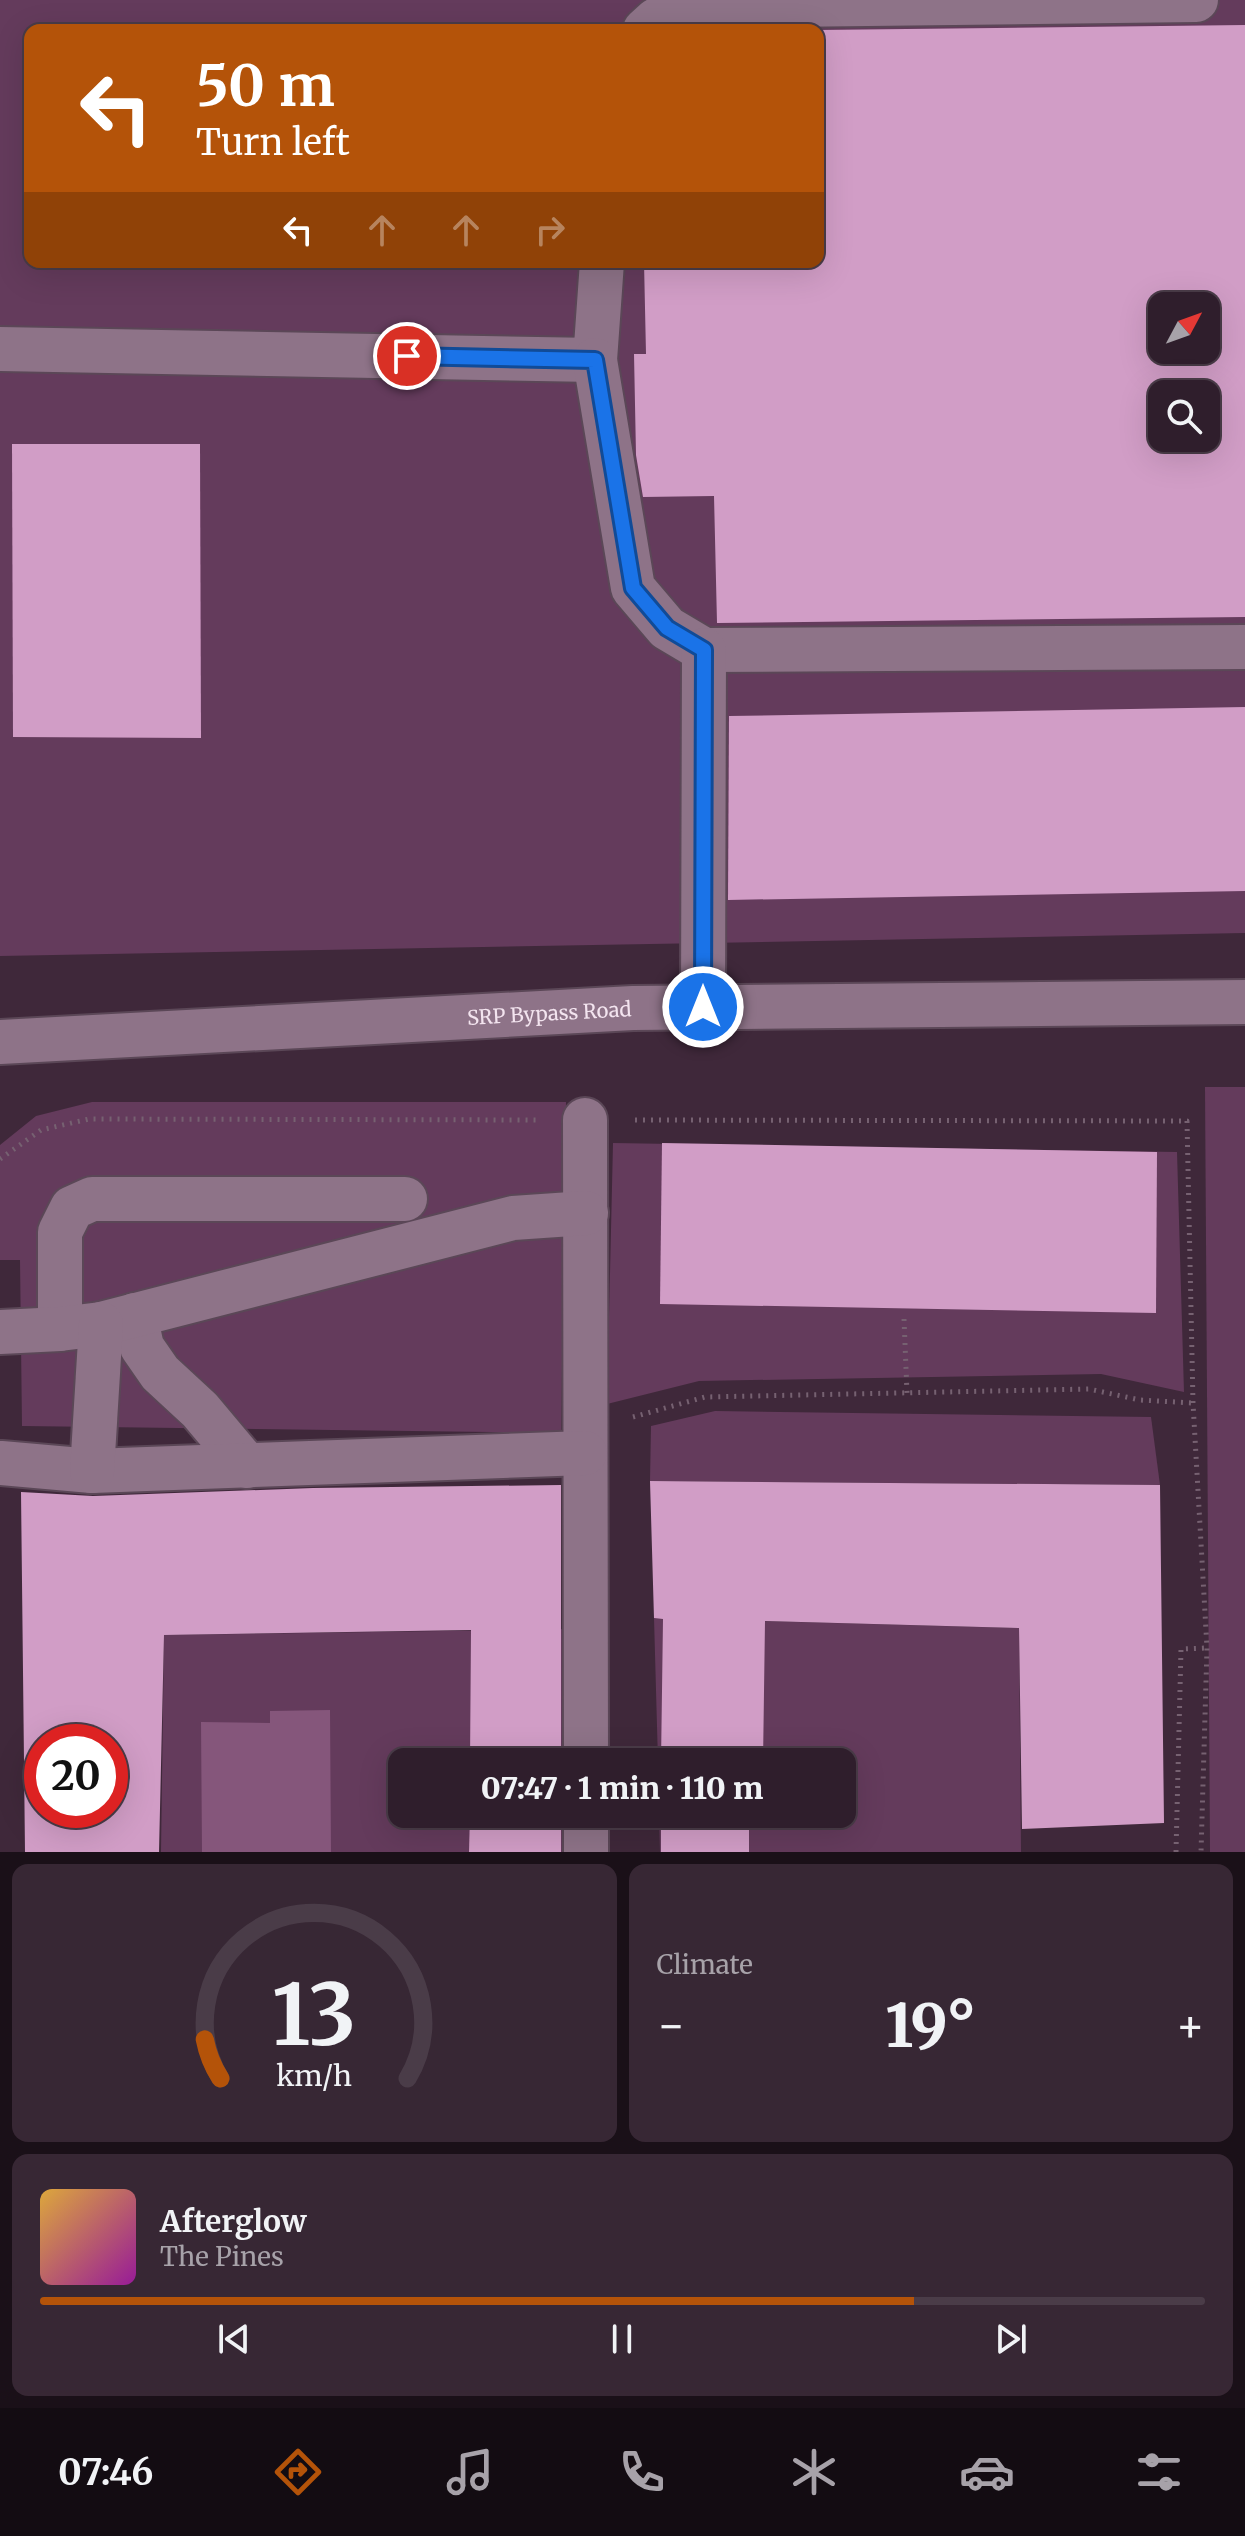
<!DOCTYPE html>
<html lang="en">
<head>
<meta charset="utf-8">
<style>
  :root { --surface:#2f1e2c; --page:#372734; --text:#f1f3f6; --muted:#a7a2a9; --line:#4a3c48; --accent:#b45309 }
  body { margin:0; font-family:Merriweather,serif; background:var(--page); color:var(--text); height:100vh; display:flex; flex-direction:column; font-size:30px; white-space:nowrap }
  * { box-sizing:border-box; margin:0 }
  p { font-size:26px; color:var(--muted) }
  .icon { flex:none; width:44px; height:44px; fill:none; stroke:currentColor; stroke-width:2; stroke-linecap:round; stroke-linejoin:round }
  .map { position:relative; height:1852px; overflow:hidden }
  .side { display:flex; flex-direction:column; gap:12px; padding:12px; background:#1a1018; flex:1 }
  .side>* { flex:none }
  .top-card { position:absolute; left:24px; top:24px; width:800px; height:244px; border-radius:16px; box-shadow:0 8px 32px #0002,0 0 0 2px var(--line); background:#b45309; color:#fff; overflow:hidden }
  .needle { width:52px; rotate:49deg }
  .buttons { position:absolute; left:1148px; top:292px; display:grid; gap:16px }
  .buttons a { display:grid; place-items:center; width:72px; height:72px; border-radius:16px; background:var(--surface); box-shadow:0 8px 32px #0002,0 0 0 2px var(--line); font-size:40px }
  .speed { position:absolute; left:24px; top:1724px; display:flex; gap:16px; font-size:40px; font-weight:700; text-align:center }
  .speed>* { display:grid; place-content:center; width:104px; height:104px; border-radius:50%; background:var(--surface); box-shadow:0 8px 32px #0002,0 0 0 2px var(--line); line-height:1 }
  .speed .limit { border:12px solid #d22; background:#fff; color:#111 }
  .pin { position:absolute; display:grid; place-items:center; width:68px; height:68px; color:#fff; margin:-34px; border:4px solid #fff; border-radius:50%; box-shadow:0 2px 8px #0007 }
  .me { position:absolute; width:88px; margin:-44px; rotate:0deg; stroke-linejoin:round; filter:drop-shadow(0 0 6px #0008) }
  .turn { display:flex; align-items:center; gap:28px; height:168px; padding:0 40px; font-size:36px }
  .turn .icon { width:104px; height:104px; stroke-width:2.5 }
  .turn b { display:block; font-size:56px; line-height:68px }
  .lanes { display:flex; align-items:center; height:76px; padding:0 40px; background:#0003; justify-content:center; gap:40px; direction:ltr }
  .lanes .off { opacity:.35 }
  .big { font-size:60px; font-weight:800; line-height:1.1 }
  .side .tile { flex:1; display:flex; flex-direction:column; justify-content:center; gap:12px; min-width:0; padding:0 28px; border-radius:16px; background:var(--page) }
  .side .dial { align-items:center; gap:0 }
  .dial svg { height:208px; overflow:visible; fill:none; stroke:var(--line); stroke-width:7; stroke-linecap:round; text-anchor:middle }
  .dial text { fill:var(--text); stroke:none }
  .song { display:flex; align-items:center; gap:24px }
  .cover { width:96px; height:96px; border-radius:12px; background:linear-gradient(135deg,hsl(40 70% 55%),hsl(300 70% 35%)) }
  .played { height:8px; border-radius:4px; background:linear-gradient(90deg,var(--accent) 75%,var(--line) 75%) }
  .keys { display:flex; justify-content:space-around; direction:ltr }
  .heat { display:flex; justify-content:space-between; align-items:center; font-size:44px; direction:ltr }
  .side .tiles { flex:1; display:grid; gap:12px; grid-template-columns:1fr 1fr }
  .tile:last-child { grid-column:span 2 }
  .trip { position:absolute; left:388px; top:1748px; width:468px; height:80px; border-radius:16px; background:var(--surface); box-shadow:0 8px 32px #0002,0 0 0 2px var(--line); font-weight:800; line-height:80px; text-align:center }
  .dock { display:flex; height:128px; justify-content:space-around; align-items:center; background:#130c12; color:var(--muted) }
  .dock .icon { width:56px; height:56px }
  .dock .active { color:var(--accent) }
  .dock b { font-size:36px; color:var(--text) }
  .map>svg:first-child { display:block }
</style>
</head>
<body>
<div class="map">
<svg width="1245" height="1852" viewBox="0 0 1245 1852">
  <rect width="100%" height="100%" fill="#3f283a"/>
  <!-- green -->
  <g fill="#643b5c" fill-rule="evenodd">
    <path d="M0,0H1245V933L0,956ZM30,30H818V262H30ZM1162,306H1206V350H1162ZM1162,394H1206V438H1162Z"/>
    <polygon points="1205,1087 1245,1087 1245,1852 1210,1852"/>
    <polygon points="92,1102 566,1102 561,1433 22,1426 20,1260 0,1260 0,1145 36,1116"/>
    <polygon points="613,1143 1177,1152 1184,1392 1101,1374 699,1381 607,1404"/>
    <polygon points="715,1411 1151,1417 1160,1485 650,1481 651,1426"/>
    <polygon points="654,1618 1019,1628 1021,1852 660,1852 659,1814 842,1814 842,1762 658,1762"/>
    <polygon points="573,1629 572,1762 402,1762 402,1814 572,1814 572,1852 161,1852 164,1635"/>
  </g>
  <!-- water -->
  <polygon fill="#85567b" points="330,1710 331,1852 202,1852 201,1722 270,1723 270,1711"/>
  <!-- building -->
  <g fill="#d19dc6" fill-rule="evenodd">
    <path d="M1245,25V617L717,623L714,496L643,497L636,455L634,354H646L644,262H818V30ZM1162,306H1206V350H1162ZM1162,394H1206V438H1162Z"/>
    <polygon points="12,444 200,444 201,738 13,737"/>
    <polygon points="1245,707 1245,891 728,900 729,716"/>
    <polygon points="662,1143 1157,1152 1156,1313 660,1304"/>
    <polygon points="650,1481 1160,1485 1164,1823 1022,1829 1019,1628 765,1621 763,1762 661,1762 663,1619 654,1618"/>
    <path d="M561,1485V1762H470L471,1630L164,1635L159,1852H25L21,1492L93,1496L313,1488ZM42,1742H110V1810H42Z"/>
    <polygon points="470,1814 561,1814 561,1852 469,1852"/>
    <rect x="661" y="1814" width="88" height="38"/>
  </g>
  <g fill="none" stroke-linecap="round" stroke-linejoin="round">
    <!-- minor casing -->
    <g stroke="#5b4757" stroke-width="48">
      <g id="minor">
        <polyline points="645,30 656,20 700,6 1196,0"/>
        <polyline points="0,349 595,360 602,262"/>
        <polyline points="595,360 633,588 667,628 704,650 1245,647"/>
        <polyline points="703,1007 704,650"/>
        <path id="s1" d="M0,1042L633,1008L1245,1002"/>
        <polyline points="585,1120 586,1762"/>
        <polyline points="135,1315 142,1347 160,1373 200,1410 247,1466"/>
        <polyline points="60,1329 60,1232 72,1208 92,1199 405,1199"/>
        <polyline points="0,1332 60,1329 101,1324 513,1218 586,1213"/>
        <polyline points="1,1463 92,1471 585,1453"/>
        <polyline points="92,1471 101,1324"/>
        <polyline points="586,1814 586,1852"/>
      </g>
    </g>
    <!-- path -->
    <g stroke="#766171" stroke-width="5" stroke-dasharray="2 6" stroke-linecap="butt">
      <polyline points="635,1120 1187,1121 1193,1403 1207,1648 1201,1852"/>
      <polyline points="0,1159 41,1130 89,1119 537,1120"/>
      <polyline points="904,1319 907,1393"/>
      <polyline points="633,1417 705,1397 1089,1389 1140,1400 1193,1403"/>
      <polyline points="1176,1852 1181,1649 1207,1648"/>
    </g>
    <!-- minor -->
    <use href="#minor" stroke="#8e7388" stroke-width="44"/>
  </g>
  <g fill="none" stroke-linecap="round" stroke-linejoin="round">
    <!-- route casing -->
    <g stroke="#114b97" stroke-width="20">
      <polyline id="route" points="407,356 595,360 633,588 667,628 704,650 703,1007"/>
    </g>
    <!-- route -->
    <use href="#route" stroke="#1a73e8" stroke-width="14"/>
  </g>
  <g text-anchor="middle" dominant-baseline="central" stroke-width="8" stroke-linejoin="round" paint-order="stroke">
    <!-- street labels -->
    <g font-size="20" fill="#f3e4ef" stroke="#1f151d">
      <text stroke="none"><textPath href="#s1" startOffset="550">SRP Bypass Road</textPath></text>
    </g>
  </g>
</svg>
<div class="buttons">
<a><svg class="needle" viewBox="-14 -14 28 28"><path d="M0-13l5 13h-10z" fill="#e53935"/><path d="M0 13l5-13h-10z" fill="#a7a2a9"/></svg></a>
<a><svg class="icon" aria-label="search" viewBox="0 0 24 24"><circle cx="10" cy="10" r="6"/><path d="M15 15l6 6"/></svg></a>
</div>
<div class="speed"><div class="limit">20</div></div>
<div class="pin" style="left:407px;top:356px;background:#d93025"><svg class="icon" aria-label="arrive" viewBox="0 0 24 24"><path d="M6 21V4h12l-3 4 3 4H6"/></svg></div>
<svg class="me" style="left:703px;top:1007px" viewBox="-20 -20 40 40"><circle r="17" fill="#1a73e8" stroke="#fff" stroke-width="3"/><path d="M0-11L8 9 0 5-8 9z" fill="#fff"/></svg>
<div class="trip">07:47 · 1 min · 110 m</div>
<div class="top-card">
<div class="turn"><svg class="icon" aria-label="left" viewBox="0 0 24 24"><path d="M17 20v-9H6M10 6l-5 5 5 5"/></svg><div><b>50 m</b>Turn left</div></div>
<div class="lanes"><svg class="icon" aria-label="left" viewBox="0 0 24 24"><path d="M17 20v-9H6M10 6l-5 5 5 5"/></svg><svg class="icon off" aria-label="ahead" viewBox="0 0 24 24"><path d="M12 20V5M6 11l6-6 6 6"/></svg><svg class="icon off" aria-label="ahead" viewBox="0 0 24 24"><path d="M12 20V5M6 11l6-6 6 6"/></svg><svg class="icon off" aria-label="right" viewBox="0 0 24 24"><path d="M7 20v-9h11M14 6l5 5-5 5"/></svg></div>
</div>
</div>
<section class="side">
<div class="tiles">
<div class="tile dial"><svg viewBox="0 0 100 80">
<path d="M14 69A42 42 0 1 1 86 69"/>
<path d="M14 69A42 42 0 0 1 8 54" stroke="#b45309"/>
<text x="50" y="56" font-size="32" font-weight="700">13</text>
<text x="50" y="72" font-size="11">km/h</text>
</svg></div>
<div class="tile"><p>Climate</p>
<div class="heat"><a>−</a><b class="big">19°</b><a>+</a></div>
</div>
<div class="tile">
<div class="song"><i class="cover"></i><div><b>Afterglow</b><p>The Pines</p></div></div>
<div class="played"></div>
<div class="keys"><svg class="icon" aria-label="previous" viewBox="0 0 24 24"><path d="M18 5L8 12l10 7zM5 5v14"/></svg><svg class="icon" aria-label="pause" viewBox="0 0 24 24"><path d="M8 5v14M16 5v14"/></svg><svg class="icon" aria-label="next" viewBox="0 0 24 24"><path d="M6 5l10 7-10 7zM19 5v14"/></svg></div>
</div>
</div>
</section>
<nav class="dock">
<b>07:46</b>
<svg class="icon active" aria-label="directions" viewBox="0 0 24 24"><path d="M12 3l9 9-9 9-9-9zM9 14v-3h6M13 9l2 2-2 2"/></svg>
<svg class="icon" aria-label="music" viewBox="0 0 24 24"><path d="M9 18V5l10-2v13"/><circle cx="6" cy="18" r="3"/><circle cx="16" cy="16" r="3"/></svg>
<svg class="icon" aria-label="phone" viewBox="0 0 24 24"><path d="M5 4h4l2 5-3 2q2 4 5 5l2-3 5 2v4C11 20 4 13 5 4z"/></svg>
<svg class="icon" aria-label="climate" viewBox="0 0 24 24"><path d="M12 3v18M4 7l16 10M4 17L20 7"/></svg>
<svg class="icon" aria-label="car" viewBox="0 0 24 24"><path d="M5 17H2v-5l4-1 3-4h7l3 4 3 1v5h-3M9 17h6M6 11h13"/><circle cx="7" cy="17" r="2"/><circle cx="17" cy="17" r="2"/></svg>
<svg class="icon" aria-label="filters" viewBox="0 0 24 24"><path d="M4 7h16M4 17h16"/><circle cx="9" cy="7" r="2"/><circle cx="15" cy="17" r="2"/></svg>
</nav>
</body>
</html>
